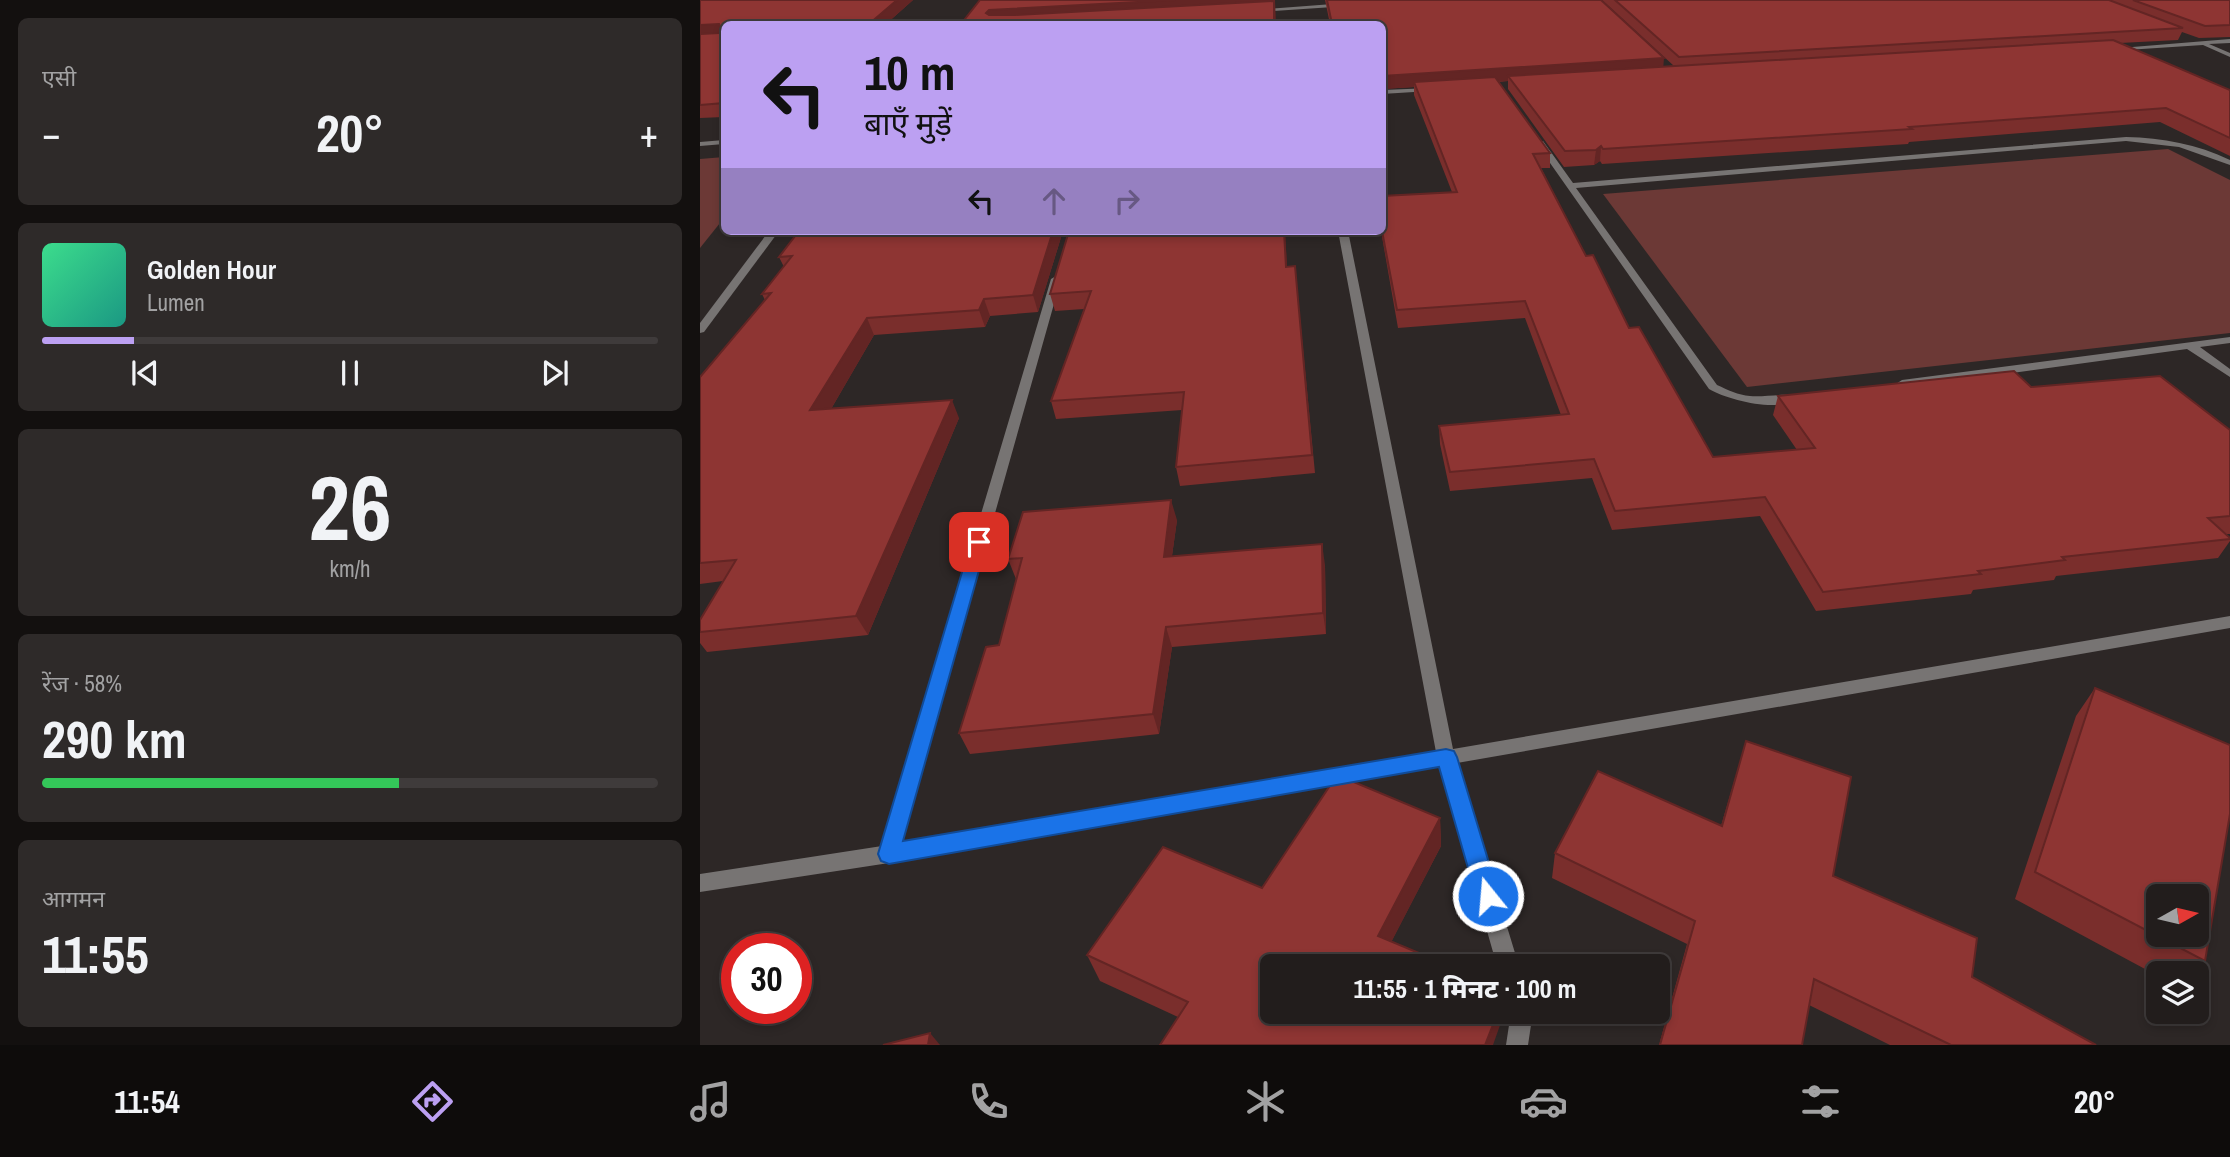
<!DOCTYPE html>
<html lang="hi">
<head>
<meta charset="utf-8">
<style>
  :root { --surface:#221d1c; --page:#2e2a29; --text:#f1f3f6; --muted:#a2a2a3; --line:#3f3b3b; --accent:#bca0f2 }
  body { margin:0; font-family:"Archivo Narrow","Noto Sans Devanagari",sans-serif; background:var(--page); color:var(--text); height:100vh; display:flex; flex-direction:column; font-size:26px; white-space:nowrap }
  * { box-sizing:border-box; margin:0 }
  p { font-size:23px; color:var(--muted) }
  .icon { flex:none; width:38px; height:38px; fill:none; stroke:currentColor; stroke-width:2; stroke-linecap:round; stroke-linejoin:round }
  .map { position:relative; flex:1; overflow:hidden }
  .side { display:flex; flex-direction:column; gap:18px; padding:18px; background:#13100f; width:700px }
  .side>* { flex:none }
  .hud { position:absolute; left:21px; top:21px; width:665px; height:214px; border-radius:10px; box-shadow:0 4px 10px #0003,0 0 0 2px var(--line); background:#bca0f2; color:#111; overflow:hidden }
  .needle { width:46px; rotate:82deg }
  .controls { position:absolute; left:1446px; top:884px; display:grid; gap:14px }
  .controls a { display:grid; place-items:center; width:63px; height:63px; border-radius:10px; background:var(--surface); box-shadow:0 4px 10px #0003,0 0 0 2px var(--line); font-size:35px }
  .speed { position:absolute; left:21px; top:933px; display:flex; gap:14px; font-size:35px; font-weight:700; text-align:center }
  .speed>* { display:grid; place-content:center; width:91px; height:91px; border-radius:50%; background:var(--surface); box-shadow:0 4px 10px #0003,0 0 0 2px var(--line); line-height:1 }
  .speed .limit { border:10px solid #d22; background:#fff; color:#111 }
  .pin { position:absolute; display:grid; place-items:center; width:60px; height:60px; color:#fff; margin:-30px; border-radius:14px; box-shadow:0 4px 10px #0006 }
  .me { position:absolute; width:77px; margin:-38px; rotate:343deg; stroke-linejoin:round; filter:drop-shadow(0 0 5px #0008) }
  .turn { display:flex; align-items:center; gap:24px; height:147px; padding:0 28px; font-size:32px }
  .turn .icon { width:91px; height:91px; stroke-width:2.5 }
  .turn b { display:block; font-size:49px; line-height:60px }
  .lanes { display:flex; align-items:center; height:66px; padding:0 28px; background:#0003; justify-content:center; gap:35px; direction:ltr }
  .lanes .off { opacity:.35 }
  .big { font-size:52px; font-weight:800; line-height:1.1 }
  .side .card { flex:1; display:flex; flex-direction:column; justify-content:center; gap:10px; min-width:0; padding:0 24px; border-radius:10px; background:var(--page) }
  .side .dial { align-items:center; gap:0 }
  .dial b { font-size:91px; line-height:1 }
  .song { display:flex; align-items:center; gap:21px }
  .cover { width:84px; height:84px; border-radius:10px; background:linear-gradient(135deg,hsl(150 70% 55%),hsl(170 70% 35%)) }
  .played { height:7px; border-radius:4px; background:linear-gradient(90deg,var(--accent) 15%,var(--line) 15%) }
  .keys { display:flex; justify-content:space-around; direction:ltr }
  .heat { display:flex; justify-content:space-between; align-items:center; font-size:38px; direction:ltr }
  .charge { height:10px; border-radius:5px; background:linear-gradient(90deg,#34c759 58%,var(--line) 0) }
  .trip { position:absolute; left:560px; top:954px; width:410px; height:70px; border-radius:10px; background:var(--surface); box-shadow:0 4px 10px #0003,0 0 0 2px var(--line); font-weight:800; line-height:70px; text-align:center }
  .tab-bar { display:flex; height:112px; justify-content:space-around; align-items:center; background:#0e0c0b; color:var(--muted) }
  .tab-bar .icon { width:49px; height:49px }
  .tab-bar .on { color:var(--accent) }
  .tab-bar b { font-size:32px; color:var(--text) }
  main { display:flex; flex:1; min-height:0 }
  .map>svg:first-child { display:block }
</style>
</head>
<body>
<main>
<section class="side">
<div class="card"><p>एसी</p>
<div class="heat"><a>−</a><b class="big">20°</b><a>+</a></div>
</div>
<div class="card">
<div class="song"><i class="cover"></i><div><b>Golden Hour</b><p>Lumen</p></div></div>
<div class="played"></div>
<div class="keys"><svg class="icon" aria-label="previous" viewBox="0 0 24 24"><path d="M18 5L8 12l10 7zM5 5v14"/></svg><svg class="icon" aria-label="pause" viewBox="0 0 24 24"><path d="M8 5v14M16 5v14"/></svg><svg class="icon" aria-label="next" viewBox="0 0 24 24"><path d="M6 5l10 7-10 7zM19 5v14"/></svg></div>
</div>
<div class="card dial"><b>26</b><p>km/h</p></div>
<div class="card"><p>रेंज · 58%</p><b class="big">290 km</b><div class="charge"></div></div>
<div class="card"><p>आगमन</p><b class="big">11:55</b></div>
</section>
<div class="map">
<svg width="1530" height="1045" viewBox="0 0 1530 1045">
  <rect width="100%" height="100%" fill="#2d2726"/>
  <!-- green -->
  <g fill="#6c3936">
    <polygon points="1468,149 1530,180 1530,333 1047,387 903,194"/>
    <polygon points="24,157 24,218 0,248 0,159"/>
  </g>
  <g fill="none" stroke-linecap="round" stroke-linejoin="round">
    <!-- minor -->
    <g fill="#777473" fill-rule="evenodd">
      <polygon points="646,3 648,6 558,12 555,10"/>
      <polygon points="1530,39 1530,43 1509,44 1530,53 1530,57 1503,45 1411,51 1408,49"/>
      <polygon points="732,88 730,91 682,94 682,90"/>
      <path d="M1426,137C1463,138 1497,144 1530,160V165L1479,147L1426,141L876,188L1017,385C1028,390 1038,395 1050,396C1064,398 1092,391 1101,398C1080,413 1030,401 1009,389L836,143L843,141L873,183Z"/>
      <polygon points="24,140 24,144 0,146 0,142"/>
      <polygon points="69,231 79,231 4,332 0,333 0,323"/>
      <polygon points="638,231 648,231 753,749 1530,616 1530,628 757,763 819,966 797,966 740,766 189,863 0,892 0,874 182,846 351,279 356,276 361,279 202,843 736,752"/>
      <polygon points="1530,337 1530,343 1500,347 1530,369 1530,377 1487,349 1202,388 1196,384 1202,380"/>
      <polygon points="811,1012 833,1012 828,1045 806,1045"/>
    </g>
  </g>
  <!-- wall -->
  <g fill="#7a2e2c">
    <polygon points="0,0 213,0 186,24 24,24 24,117 0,118"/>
    <polygon points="625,0 901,0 963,67 974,66 902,0 1530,0 1530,37 1499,38 1482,32 1478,40 1420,43 1530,90 1530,156 1460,122 1209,142 1208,144 902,164 900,161 894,165 864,167 808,89 808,81 798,82 850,153 850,168 841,168 886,256 929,328 1013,457 1097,450 1073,415 1078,396 1331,387 1530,430 1530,534 1526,534 1530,538 1530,541 1518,558 1356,576 1354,580 1273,590 1271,594 1116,611 1060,516 912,530 892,478 750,491 740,444 739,426 861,415 825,318 698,328 681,231 752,192 714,95 714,87 682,89 682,24 630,24"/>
    <polygon points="99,231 363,231 338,312 290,316 285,327 174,335 131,409 259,418 168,635 7,652 0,643 0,620 23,581 0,584 0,377 65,300 62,294 84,267 79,257"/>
    <polygon points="595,266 615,473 480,486 476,467 482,410 356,419 351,401 384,309 355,311 350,294"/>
    <polygon points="477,520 472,556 625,565 626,634 472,647 459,734 270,754 259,733 299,645 316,579 308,559"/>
    <polygon points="1395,688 1505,961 1492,973 1458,973 1458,976 1315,899 1376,716"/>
    <polygon points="1046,741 1133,876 1272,977 1396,1045 1190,1045 1109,1005 1102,1045 959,1045 987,944 852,878 855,853 1021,826"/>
    <polygon points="740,818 741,846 691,942 804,1014 478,1017 400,981 387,955 562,888"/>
  </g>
  <!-- shaded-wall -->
  <g fill="#632524">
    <polygon points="197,0 213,0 186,24 169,24"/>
    <polygon points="475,0 575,0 576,24 292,21 286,13 289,10"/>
    <polygon points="19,24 24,35 0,37 0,25"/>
    <polygon points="964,58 963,71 808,76 808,81 716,87 714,82 714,87 682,89 682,76"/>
    <polygon points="901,146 900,161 894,165 896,150"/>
    <polygon points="353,231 363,231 338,312 333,295"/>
    <polygon points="584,231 585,231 588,283 586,267"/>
    <polygon points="284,299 290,316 285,327 279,310"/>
    <polygon points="167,318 174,335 120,428 110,410"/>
    <polygon points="252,400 259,418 168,635 156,616"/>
    <polygon points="471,500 477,520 469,577 464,557"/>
    <polygon points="622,544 625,565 626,634 623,613"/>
    <polygon points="466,627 472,647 459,734 453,714"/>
    <polygon points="740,818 741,846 681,962 678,936"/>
    <polygon points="798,1012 805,1012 804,1014 793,1045 785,1045"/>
    <polygon points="230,1033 240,1045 228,1045"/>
  </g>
  <!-- building -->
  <g fill="#8e3533" stroke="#632524" stroke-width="2" fill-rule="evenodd">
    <polygon points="0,0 197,0 169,24 24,24 24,103 0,105 0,34 19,33 21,30 19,24 0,25"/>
    <polygon points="280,0 475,0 289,10 286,13 289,15 315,15 574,1 574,24 261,24"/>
    <polygon points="627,0 901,0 964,58 682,76 682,24 632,24"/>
    <polygon points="915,0 1409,0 1483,28 979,57"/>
    <polygon points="1433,0 1530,0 1530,25 1505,26"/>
    <polygon points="1413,40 1530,90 1530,138 1466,108 1209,127 1212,129 903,149 901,146 896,150 865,151 808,76"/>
    <polygon points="795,77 850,153 833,154 886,256 893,255 929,328 939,327 1013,457 1115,448 1078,396 1314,371 1331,387 1460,376 1530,430 1530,516 1508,518 1530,538 1530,539 1362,557 1365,560 1278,571 1281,574 1123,592 1065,497 915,511 894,459 750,472 739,426 869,414 825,301 697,310 682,231 682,196 757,192 714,82"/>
    <polygon points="99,231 353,231 333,295 284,299 279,310 167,318 110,410 252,400 156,616 0,632 0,620 36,560 0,563 0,377 71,293 62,294 92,256 79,257"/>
    <polygon points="369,231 584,231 586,267 595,266 612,455 476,467 484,392 351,401 391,291 350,294"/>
    <polygon points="471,500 464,557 622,544 623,613 466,627 453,714 259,733 286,647 299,645 322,558 308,559 323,512"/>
    <path d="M1395,688L1530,745V814L1505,961L1335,872ZM1458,896H1496V934H1458Z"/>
    <polygon points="1046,741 1151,777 1133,876 1277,938 1272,977 1396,1045 1251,1045 1114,979 1102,1045 960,1045 995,921 855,853 898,771 1022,826"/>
    <polygon points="637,775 740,818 678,936 750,966 572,966 572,1012 798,1012 785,1045 460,1045 488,1002 387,955 463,847 562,888"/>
    <polygon points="230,1033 228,1045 183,1045"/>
  </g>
  <!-- route -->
  <polygon fill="#1a73e8" stroke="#114b97" stroke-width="2" points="279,537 287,542 203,841 746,749 754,751 757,757 799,896 796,903 788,907 779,903 776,896 739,767 189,864 181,861 178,854 271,542"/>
</svg>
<div class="controls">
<a><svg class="needle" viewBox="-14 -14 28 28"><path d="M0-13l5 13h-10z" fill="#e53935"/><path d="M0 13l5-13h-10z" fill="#a2a2a3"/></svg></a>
<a><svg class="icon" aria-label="layers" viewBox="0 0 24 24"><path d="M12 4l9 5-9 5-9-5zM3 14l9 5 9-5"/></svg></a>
</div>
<div class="speed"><div class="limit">30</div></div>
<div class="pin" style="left:279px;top:542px;background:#d93025"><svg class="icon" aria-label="arrive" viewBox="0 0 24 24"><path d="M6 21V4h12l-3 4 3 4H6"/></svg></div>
<svg class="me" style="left:788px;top:896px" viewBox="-20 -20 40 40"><circle r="17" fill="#1a73e8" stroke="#fff" stroke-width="3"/><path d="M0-11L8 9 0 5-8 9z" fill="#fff"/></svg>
<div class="trip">11:55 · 1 मिनट · 100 m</div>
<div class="hud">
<div class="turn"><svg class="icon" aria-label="left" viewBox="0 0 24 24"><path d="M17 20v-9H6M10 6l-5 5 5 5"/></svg><div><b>10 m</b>बाएँ मुड़ें</div></div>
<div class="lanes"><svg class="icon" aria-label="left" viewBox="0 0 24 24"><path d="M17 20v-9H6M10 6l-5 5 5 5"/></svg><svg class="icon off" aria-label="ahead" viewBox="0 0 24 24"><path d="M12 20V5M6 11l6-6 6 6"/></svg><svg class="icon off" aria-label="right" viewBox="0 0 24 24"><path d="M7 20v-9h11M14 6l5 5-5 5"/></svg></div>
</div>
</div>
</main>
<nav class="tab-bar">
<b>11:54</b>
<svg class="icon on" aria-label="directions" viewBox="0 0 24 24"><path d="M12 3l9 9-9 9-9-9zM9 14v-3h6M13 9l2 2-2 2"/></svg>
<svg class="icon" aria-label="music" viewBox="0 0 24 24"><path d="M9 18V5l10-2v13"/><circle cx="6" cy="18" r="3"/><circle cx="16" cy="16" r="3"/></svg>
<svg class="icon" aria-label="phone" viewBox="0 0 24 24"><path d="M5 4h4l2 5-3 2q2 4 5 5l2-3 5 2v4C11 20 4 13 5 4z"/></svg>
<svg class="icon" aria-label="climate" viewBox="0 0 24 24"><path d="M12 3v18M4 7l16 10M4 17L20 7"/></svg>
<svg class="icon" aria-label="car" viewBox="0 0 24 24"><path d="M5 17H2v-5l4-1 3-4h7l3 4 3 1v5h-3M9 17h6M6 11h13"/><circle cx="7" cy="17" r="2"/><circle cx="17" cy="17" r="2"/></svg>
<svg class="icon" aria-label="filters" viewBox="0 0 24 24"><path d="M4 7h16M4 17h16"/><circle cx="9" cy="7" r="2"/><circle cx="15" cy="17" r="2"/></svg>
<b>20°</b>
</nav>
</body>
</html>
